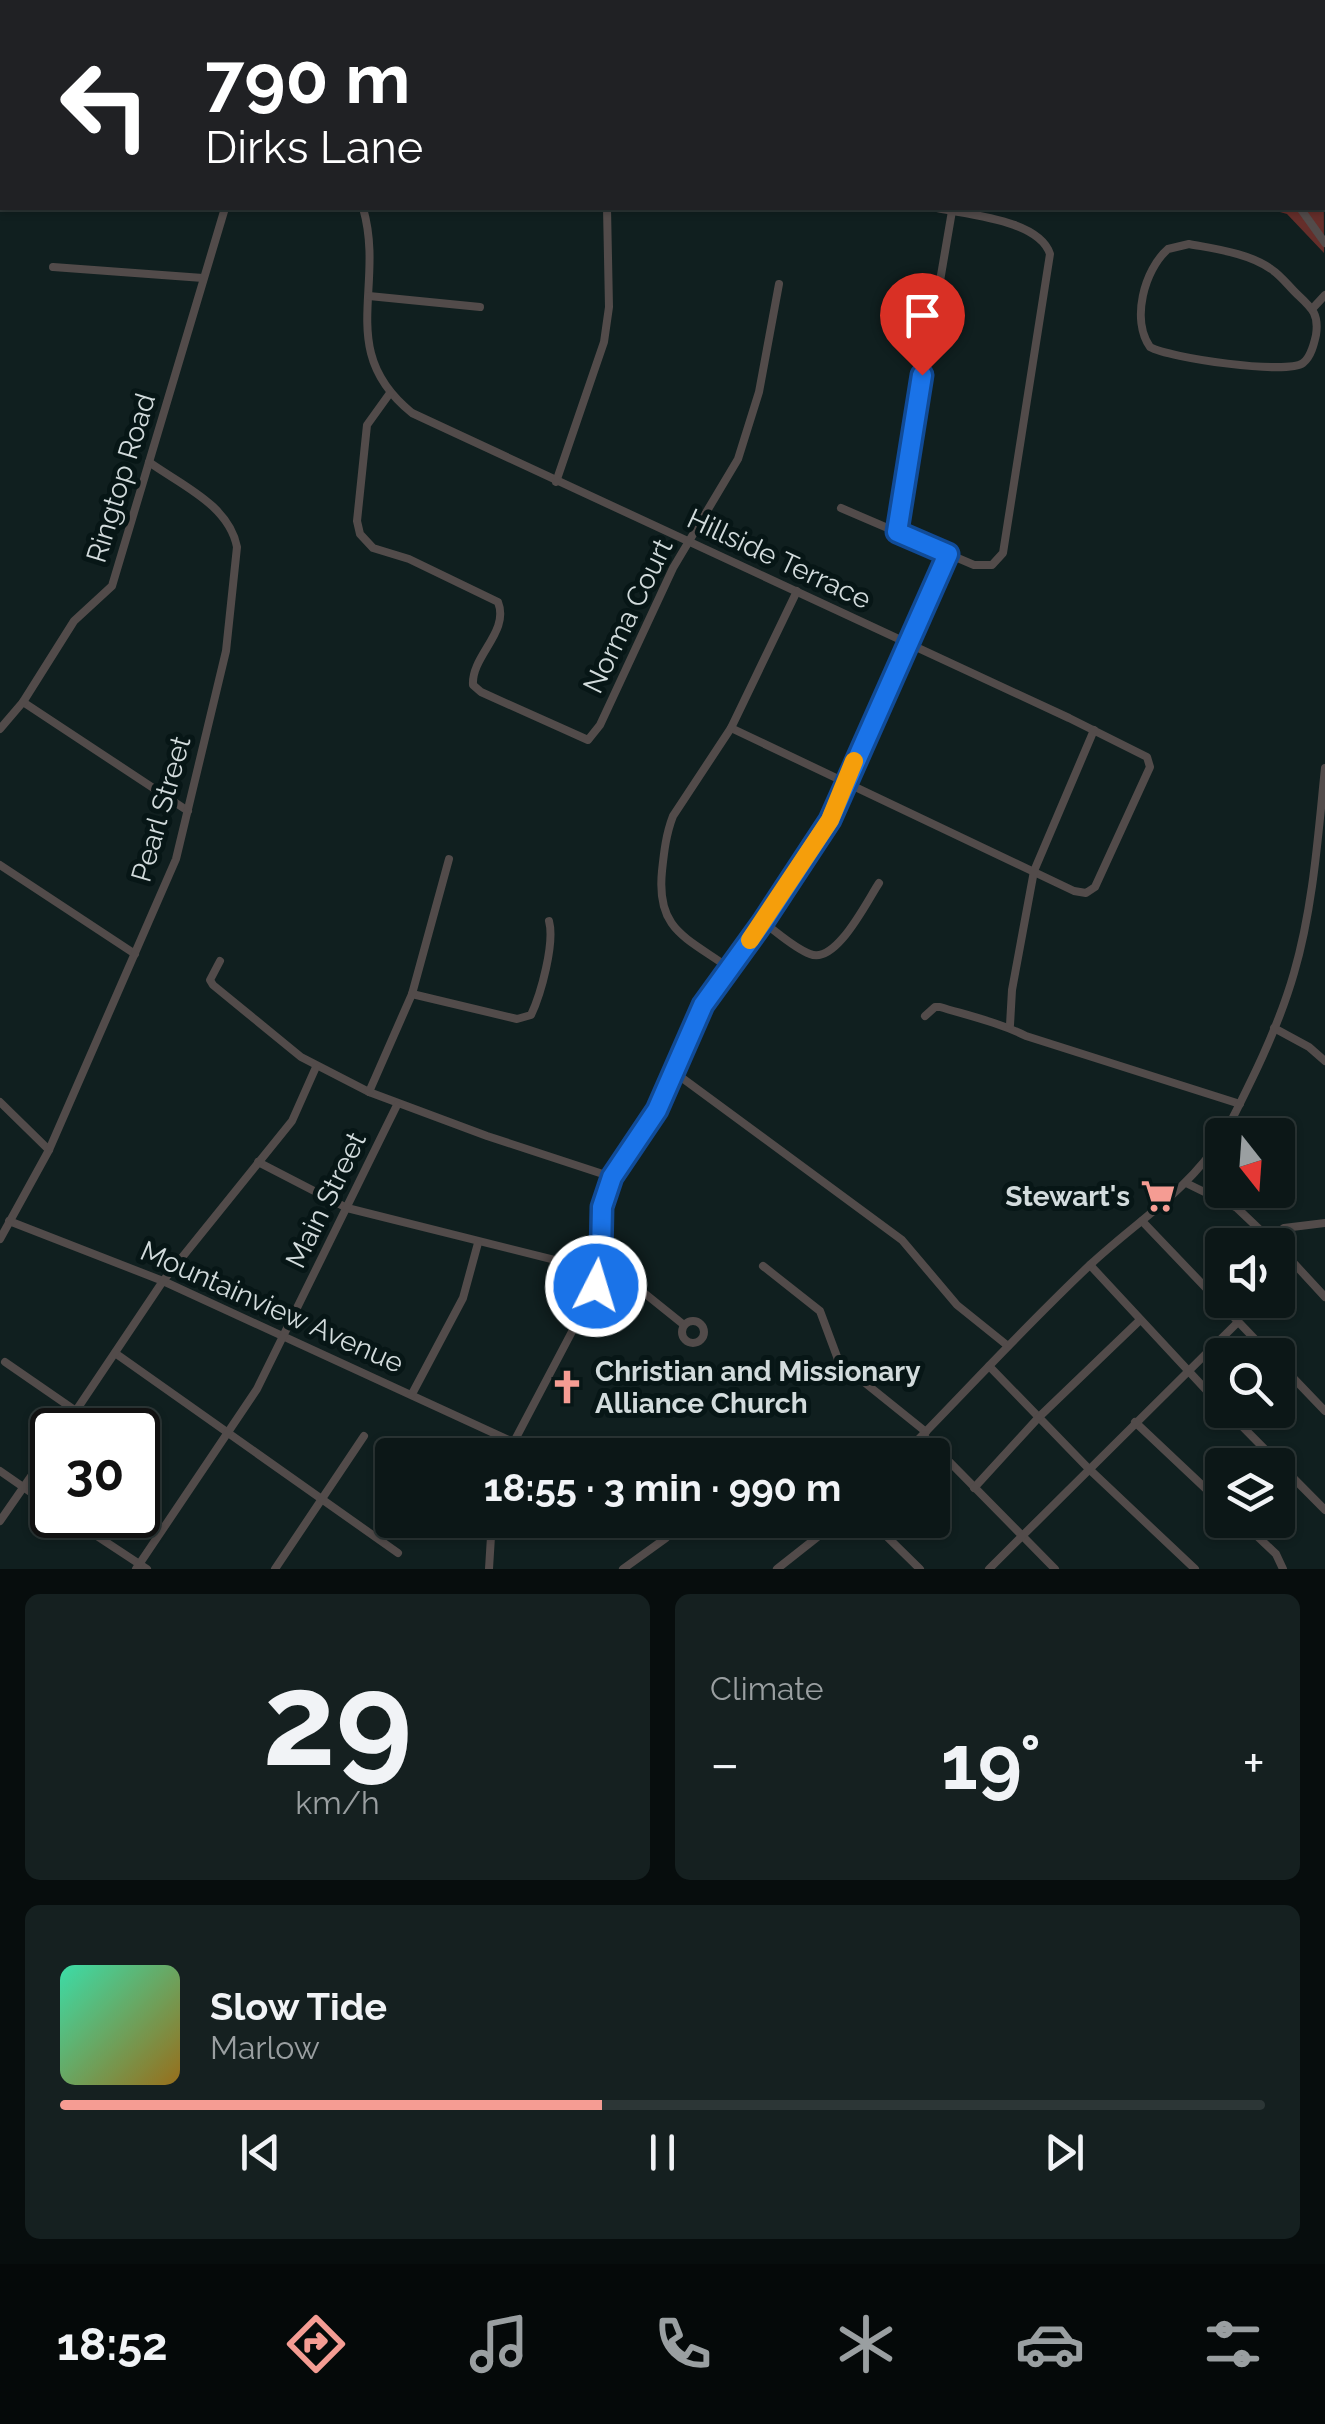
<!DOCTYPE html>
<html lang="en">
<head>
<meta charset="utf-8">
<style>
  :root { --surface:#0c1717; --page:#152020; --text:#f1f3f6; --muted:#9a9fa1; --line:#2c3636; --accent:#f59c93 }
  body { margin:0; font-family:Raleway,sans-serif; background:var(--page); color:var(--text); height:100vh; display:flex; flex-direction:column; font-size:38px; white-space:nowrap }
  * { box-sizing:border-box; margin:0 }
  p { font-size:32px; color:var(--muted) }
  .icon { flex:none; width:55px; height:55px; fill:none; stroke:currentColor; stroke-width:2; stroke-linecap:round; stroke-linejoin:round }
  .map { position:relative; height:1569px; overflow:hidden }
  .panel { display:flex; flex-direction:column; gap:25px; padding:25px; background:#070d0d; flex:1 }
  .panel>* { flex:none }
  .banner { position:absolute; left:0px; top:0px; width:1325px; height:210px; box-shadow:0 2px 8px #0004,0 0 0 2px var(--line); background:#202124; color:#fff; overflow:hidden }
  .needle { width:65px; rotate:163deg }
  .tools { position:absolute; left:1205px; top:1118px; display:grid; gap:20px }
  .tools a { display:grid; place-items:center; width:90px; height:90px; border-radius:10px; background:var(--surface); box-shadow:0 2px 8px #0004,0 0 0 2px var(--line); font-size:50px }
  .speed { position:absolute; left:30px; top:1408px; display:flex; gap:20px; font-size:50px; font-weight:700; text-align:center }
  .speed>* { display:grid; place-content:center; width:130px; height:130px; border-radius:50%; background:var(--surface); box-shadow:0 2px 8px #0004,0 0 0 2px var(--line); line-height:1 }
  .speed .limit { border:5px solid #111; border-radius:15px; background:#fff; color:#111 }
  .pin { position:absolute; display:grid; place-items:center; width:85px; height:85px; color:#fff; margin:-102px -42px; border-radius:50% 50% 50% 0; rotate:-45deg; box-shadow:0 0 10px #0007 }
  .pin .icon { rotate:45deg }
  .me { position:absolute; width:110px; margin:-55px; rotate:5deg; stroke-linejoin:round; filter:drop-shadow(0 0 8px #0008) }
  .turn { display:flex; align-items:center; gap:35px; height:210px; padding:0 40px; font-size:45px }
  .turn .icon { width:130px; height:130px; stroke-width:2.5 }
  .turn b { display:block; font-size:70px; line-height:85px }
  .big { font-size:75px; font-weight:700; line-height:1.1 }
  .panel .widget { flex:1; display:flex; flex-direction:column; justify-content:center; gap:15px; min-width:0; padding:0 35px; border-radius:15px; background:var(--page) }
  .panel .dial { align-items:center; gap:0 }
  .dial b { font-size:130px; line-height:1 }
  .song { display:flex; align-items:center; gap:30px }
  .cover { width:120px; height:120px; border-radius:15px; background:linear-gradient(135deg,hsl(160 70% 55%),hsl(40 70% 35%)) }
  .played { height:10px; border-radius:5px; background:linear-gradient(90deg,var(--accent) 45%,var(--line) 45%) }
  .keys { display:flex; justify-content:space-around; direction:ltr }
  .heat { display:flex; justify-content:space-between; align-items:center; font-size:55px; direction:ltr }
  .panel .tiles { flex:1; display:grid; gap:25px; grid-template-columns:1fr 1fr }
  .widget:last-child { grid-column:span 2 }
  .trip { position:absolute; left:375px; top:1438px; width:575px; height:100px; border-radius:10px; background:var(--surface); box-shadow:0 2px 8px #0004,0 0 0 2px var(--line); font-weight:700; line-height:100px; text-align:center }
  .menu { display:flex; height:160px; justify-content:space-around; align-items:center; background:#050909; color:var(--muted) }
  .menu .icon { width:70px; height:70px }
  .menu .on { color:var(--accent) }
  .menu b { font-size:45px; color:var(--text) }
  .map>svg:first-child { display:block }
</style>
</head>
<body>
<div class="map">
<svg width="1325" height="1569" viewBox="0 0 1325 1569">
  <rect width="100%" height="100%" fill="#101f1f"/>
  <!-- green -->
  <g fill="#652e2a">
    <polygon points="683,0 1320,0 1320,2 685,2"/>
    <polygon points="1323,35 1324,253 1287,214 1266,208 1322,208"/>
  </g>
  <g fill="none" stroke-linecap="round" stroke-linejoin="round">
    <!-- minor -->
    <g stroke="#524b4a" stroke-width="8">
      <polyline points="91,0 94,2"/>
      <polyline points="294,0 296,2"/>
      <polyline points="602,0 604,2"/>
      <polyline points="1136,0 1137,2"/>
      <polyline points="211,2 213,0"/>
      <polyline points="485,2 487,0"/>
      <path d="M363,208C386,287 335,351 412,413L1069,718L1147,757L1150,767L1095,887L1086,893L1074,891L731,728"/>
      <polyline points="1300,208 1325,243"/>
      <path d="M1189,244C1215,249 1249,253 1271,269C1282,276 1289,287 1299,296C1313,309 1319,315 1316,335C1314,344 1311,357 1303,363C1287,375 1169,358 1150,347C1131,320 1144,270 1168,249Z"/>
      <polyline points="53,267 203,278"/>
      <polyline points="369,296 480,307"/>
      <polyline points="1313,308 1325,295"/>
      <path d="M390,393L367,425L357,521L360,534L373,548L409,559L498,602C510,632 471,656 473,685L481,692L588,740L600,725L673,568L738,459L759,392L779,284"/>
      <polyline points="556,482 604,342 609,307 607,208"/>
      <path d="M841,508L974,565H992L1003,553L1050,254C1039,220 969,215 937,208"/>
      <polyline points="897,532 952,211"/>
      <polyline points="23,702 188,811"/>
      <polyline points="0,729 23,702 74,621 112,586 225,208"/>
      <polyline points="0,865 135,954"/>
      <path d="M763,922C777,932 794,948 810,954C836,965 867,901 879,883"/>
      <polyline points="220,961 210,980 213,985 301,1057 369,1092 487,1136 612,1177"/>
      <path d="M729,968C686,937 656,930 662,871C664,852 666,834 673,816L731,728L797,591"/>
      <path d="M412,994L517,1019L531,1015C541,994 555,943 549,921"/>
      <path d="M925,1016L935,1007H940C970,1016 1000,1023 1026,1036L1240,1104"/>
      <polyline points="1010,1025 1012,990 1034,871 1094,730"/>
      <polyline points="1274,1028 1309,1047 1325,1061"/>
      <polyline points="674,1072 902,1240 957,1305 1008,1346"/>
      <polyline points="369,1092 412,994 449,859"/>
      <polyline points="0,1102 49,1150"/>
      <path d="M1224,1135C1250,1084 1278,1029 1294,973C1313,908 1318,836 1325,768"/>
      <polyline points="258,1162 347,1208 619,1276 628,1280 684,1325"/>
      <polyline points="1186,1183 1237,1208 1276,1245"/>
      <polyline points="9,1221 163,1281 513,1442"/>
      <polyline points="1142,1221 1270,1355"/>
      <path d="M0,1239L49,1150L176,859L226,651L237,547C229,505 181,485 149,462"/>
      <polyline points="1270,1239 1284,1228 1325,1223"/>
      <polyline points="1278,1246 1325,1297"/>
      <polyline points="1090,1265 1222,1407"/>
      <polyline points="763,1266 820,1311 839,1362 926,1432"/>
      <circle cx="693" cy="1332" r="11"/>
      <polyline points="115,1353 398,1553"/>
      <polyline points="5,1362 76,1411"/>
      <polyline points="1278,1362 1325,1411"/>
      <polyline points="989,1366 1088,1468 1195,1569"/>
      <polyline points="412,1394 463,1298 478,1243"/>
      <polyline points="1226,1410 1325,1510"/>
      <polyline points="1135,1422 1222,1504"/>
      <polyline points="63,1430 163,1281 292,1121 316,1067"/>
      <polyline points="923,1435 1055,1569"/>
      <polyline points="507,1455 596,1286 601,1254 602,1207 612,1177 657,1110 701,1007 830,821 948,554"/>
      <path d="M903,1455C966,1391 1026,1325 1091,1264C1136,1222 1189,1190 1222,1137"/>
      <polyline points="0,1471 52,1507"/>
      <polyline points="974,1488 1039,1417 1139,1321"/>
      <polyline points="65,1515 147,1569"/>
      <polyline points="496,1520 566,1524"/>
      <polyline points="870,1520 920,1569"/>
      <polyline points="1240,1520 1276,1554 1283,1569"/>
      <polyline points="0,1521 52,1446"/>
      <polyline points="136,1569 257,1389 397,1105"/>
      <polyline points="275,1569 364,1436"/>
      <polyline points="489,1569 492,1520"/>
      <polyline points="623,1569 666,1538"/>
      <polyline points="777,1569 839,1520"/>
      <polyline points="989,1569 1238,1322"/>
    </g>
  </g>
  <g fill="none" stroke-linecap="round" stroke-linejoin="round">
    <!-- route casing -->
    <g stroke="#114b97" stroke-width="25">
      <polyline id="route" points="596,1286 601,1254 602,1207 612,1177 657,1110 703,1005 763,922 830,820 948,554 897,532 922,375"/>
    </g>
    <!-- route -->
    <use href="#route" stroke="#1a73e8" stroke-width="18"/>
    <!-- slow -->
    <polyline stroke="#f59e0b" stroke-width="18" points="750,940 830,820 854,761"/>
  </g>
  <!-- icons -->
  <defs>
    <g id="supermarket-bare" transform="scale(2.7)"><path d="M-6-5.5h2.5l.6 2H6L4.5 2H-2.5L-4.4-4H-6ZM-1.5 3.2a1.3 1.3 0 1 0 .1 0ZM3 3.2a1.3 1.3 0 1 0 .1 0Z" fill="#f59c93" stroke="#071616" stroke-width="2.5" paint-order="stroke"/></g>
    <g id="church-bare" transform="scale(2.7)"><path d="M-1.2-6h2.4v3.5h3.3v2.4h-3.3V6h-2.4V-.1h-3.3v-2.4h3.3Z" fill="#f59c93" stroke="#071616" stroke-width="2.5" paint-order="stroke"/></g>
  </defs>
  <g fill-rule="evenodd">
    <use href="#supermarket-bare" x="1158" y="1196"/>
    <use href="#church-bare" x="567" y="1387"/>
  </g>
  <g text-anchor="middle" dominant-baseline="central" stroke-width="10" stroke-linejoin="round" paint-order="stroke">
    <!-- street labels -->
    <g font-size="28" fill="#d2dbdc" stroke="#071616">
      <text transform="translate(121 478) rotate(-73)">Ringtop Road</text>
      <text transform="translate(779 559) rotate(25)">Hillside Terrace</text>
      <text transform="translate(628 616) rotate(-64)">Norma Court</text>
      <text transform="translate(161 809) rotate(-74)">Pearl Street</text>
      <text transform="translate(326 1200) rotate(-64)">Main Street</text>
      <text transform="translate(272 1307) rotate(24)">Mountainview Avenue</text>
    </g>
    <!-- poi labels -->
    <g font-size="28" font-weight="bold" fill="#d2dbdc" stroke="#071616" text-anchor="end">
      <text x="1130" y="1196">Stewart's</text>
      <text x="595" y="1371" text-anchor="start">Christian and Missionary<tspan x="595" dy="32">Alliance Church</tspan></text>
    </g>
  </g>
</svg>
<div class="tools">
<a><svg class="needle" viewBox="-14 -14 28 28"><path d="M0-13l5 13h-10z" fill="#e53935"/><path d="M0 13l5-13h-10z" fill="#9a9fa1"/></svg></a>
<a><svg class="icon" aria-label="sound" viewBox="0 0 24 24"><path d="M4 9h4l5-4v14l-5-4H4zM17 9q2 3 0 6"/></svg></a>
<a><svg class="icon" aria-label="search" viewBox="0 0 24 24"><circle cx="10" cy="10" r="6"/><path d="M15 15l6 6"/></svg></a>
<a><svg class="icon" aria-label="layers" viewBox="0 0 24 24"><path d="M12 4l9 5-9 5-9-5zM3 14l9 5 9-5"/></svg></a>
</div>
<div class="speed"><div class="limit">30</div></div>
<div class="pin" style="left:922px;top:375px;background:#d93025"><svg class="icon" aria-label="arrive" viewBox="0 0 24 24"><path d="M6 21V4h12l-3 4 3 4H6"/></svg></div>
<svg class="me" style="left:596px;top:1286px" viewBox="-20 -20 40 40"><circle r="17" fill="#1a73e8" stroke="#fff" stroke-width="3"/><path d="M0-11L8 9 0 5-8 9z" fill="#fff"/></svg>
<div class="trip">18:55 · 3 min · 990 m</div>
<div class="banner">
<div class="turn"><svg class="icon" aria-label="left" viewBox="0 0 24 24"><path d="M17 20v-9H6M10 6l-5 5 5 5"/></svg><div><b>790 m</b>Dirks Lane</div></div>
</div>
</div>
<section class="panel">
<div class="tiles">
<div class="widget dial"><b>29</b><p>km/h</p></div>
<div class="widget"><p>Climate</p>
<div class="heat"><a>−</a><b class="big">19°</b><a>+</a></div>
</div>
<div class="widget">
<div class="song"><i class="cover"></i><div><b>Slow Tide</b><p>Marlow</p></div></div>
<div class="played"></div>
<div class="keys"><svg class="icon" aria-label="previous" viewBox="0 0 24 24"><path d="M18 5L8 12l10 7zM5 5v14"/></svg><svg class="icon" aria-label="pause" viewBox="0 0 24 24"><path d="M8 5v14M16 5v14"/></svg><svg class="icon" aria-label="next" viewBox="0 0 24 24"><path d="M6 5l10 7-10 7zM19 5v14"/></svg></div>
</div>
</div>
</section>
<nav class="menu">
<b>18:52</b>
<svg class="icon on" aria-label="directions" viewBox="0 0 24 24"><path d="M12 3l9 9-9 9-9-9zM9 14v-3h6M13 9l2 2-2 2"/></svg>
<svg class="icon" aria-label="music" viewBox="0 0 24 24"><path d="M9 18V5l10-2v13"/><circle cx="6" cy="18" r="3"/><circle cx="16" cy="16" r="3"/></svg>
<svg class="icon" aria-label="phone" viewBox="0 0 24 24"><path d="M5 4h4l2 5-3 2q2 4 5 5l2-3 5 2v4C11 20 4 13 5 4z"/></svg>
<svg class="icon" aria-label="climate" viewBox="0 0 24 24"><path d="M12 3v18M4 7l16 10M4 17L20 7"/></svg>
<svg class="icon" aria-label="car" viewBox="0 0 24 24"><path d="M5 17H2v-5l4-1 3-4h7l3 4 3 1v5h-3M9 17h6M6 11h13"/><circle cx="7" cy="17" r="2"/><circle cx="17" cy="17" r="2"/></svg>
<svg class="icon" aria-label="filters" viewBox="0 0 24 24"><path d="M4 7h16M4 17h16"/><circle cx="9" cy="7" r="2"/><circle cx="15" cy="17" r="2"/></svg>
</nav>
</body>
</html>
